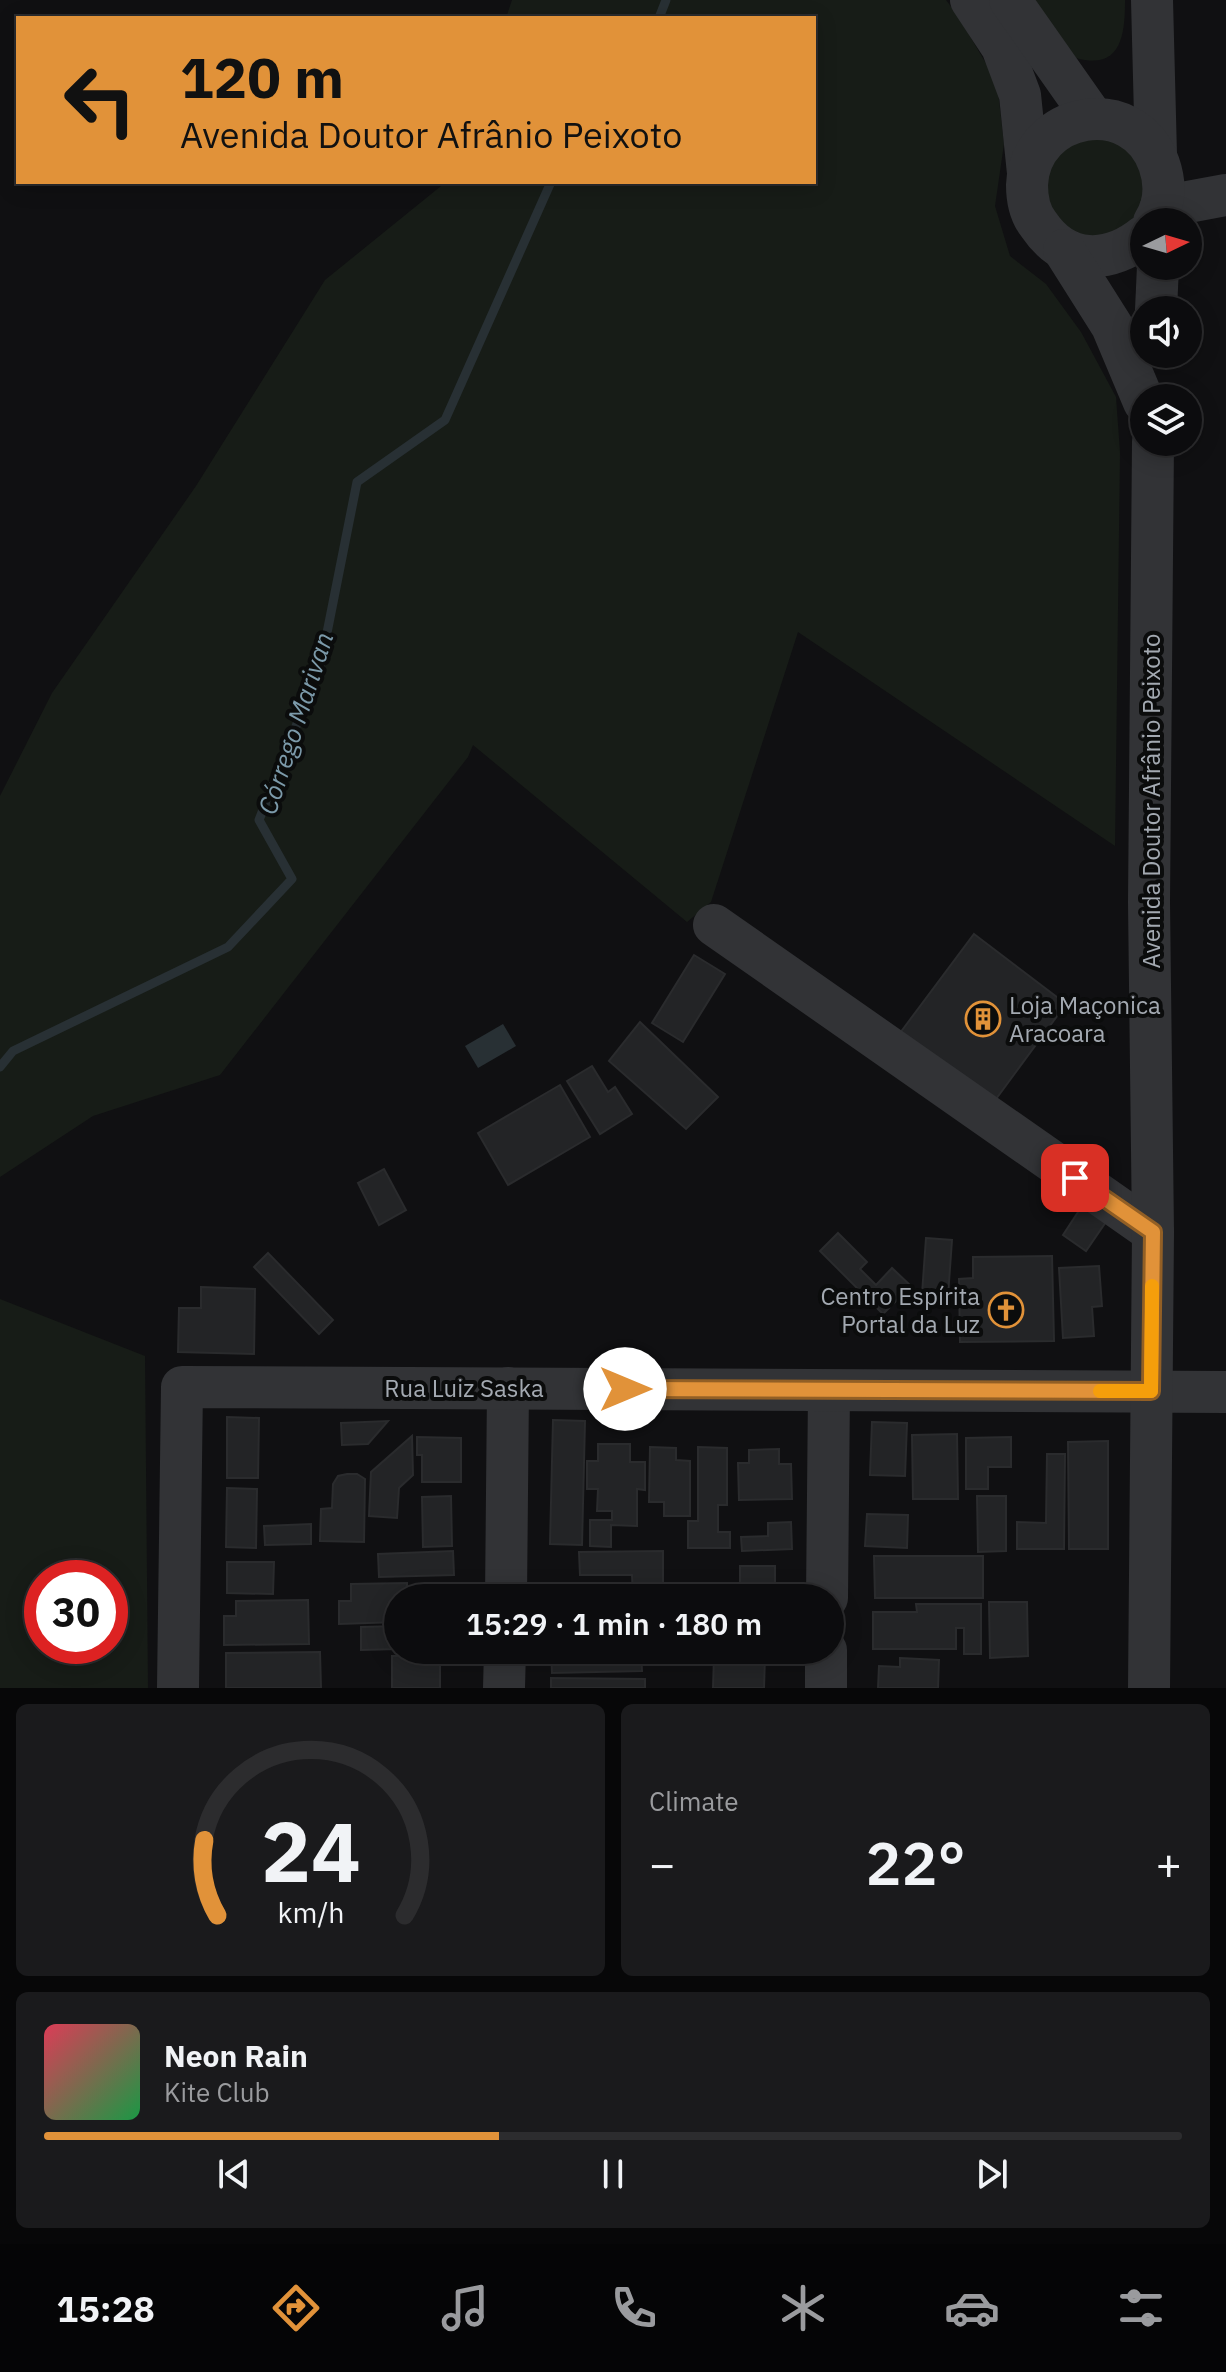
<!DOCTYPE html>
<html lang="en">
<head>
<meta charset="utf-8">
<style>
  :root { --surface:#0c0c0e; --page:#1a1a1c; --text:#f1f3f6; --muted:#9a9b9e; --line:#2c2c2e; --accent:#e19239 }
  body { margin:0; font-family:"IBM Plex Sans",sans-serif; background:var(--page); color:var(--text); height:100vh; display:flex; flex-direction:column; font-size:30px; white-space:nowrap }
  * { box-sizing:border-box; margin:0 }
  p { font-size:26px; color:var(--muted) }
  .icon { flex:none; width:44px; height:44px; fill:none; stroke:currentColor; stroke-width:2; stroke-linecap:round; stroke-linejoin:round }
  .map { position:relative; height:1688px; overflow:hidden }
  .details { display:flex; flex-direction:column; gap:16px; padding:16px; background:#070708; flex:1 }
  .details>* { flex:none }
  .banner { position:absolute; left:16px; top:16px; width:800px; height:168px; border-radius:0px; box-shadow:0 4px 20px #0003,0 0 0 2px var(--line); background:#e19239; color:#111; overflow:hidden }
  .needle { width:52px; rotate:85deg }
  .fabs { position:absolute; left:1130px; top:208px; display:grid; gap:16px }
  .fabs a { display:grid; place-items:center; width:72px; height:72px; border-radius:50%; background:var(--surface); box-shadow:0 4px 20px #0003,0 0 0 2px var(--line); font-size:40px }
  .speed { position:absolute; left:24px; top:1560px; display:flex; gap:16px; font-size:40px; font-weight:700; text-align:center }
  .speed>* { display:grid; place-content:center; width:104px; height:104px; border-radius:50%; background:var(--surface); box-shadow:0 4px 20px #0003,0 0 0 2px var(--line); line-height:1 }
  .speed .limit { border:12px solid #d22; background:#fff; color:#111 }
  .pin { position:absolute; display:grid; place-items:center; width:68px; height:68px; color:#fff; margin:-34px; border-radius:16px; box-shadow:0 4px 12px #0006 }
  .me { position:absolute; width:88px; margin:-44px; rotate:90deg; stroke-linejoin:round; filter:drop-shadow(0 0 6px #0008) }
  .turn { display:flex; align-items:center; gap:28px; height:168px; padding:0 32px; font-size:36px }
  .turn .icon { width:104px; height:104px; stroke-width:2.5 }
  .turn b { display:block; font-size:56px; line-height:68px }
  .big { font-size:60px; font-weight:600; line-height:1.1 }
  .details .tile { flex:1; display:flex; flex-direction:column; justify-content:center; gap:12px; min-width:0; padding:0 28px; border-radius:12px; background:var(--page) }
  .details .dial { align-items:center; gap:0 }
  .dial svg { height:208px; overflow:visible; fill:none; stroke:var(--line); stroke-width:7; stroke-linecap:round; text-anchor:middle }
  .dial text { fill:var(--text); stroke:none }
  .song { display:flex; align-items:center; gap:24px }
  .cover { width:96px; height:96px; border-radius:12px; background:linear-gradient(135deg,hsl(350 70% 55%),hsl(140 70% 35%)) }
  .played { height:8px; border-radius:4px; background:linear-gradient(90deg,var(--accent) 40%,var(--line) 40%) }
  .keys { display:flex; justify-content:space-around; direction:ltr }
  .heat { display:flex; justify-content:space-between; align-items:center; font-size:44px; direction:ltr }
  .details .tiles { flex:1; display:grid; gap:16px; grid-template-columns:1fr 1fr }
  .tile:last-child { grid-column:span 2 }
  .trip { position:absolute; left:384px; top:1584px; width:460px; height:80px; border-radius:40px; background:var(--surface); box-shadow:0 4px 20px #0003,0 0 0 2px var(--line); font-weight:600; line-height:80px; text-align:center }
  .tabs { display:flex; height:128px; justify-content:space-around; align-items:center; background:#050506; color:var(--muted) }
  .tabs .icon { width:56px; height:56px }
  .tabs .selected { color:var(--accent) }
  .tabs b { font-size:36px; color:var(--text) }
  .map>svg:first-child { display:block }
</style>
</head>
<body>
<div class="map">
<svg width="1226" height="1688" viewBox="0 0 1226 1688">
  <rect width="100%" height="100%" fill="#101012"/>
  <!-- green -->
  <g fill="#171c17" fill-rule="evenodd">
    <polygon points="512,0 946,0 958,16 997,82 1004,144 995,206 1010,256 1046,284 1081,332 1116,397 1120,452 1115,846 798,632 711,902 687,922 473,745 468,757 220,1075 93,1116 0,1177 0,796 52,693 196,486 325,280 446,182 814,182 814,18 506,18"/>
    <path d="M1034,0H1125C1125,33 1122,71 1076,58Z"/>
    <polygon points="1108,137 1133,152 1147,190 1134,221 1105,239 1072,234 1048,210 1045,177 1051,161 1077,139"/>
    <path d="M0,1299L145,1356L148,1688H0ZM110,1578V1646H42V1578Z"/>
  </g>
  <!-- water -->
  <polygon fill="#283034" points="503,1024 516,1046 478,1068 465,1046"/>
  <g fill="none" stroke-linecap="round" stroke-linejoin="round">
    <!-- stream -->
    <g stroke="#283034" stroke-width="9">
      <polyline points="659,18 666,0"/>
      <polyline points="0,1067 13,1051 228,947 292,879 259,820 321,663 357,482 445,420 551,182"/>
    </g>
  </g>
  <!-- building -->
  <g fill="#232426" stroke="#2a2b2d" stroke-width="2">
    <polygon points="974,934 1066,1004 993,1103 900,1033"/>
    <polygon points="694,955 725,974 683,1042 652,1023"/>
    <polygon points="640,1022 718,1097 686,1129 609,1061"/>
    <polygon points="592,1066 608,1092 615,1087 632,1114 600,1134 567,1081"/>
    <polygon points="560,1085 590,1137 508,1185 478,1133"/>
    <polygon points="384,1169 406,1210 379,1225 358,1183"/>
    <polygon points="1086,1200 1110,1216 1086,1251 1063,1235"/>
    <polygon points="838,1233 867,1262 860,1269 876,1285 892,1268 911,1286 883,1314 820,1251"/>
    <polygon points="926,1238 952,1240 948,1296 922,1294"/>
    <polygon points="268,1253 333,1320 319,1334 254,1267"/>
    <polygon points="1052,1256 1054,1341 960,1342 959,1279 973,1278 973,1257"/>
    <polygon points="1099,1266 1102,1306 1092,1307 1094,1336 1063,1338 1059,1268"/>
    <polygon points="201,1287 255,1289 254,1354 178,1352 179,1308 201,1308"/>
    <polygon points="227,1417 259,1418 258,1478 227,1478"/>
    <polygon points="553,1420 585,1421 582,1545 550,1544"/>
    <polygon points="388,1421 368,1444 342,1445 341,1423"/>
    <polygon points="872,1422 907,1423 905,1476 870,1475"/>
    <polygon points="957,1434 958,1499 913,1499 912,1435"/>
    <polygon points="412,1436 413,1475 399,1488 397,1518 369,1516 371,1472"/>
    <polygon points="417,1437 461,1438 461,1482 422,1482 422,1455 417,1455"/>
    <polygon points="1011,1437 1011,1467 988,1467 988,1489 966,1489 966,1438"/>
    <polygon points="1108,1441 1108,1549 1069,1549 1068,1442"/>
    <polygon points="598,1444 630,1444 630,1462 645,1462 645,1490 637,1489 637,1526 611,1525 611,1547 590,1546 590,1520 612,1520 612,1511 597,1511 598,1489 587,1489 587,1461 598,1461"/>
    <polygon points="650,1447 676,1448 676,1460 690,1461 690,1516 664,1516 664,1502 649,1502"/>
    <polygon points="698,1447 727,1448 727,1505 718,1505 718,1532 730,1532 730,1548 688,1548 688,1521 698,1521"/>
    <polygon points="779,1449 779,1464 791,1464 792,1499 739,1500 738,1463 749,1463 749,1450"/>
    <polygon points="1047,1454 1065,1454 1064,1549 1017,1549 1017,1522 1046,1523"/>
    <polygon points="347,1474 357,1474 365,1479 364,1542 320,1541 321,1509 332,1508 333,1484 338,1476"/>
    <polygon points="227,1488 257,1489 256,1548 226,1547"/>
    <polygon points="451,1496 452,1546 423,1547 422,1497"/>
    <polygon points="977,1496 1006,1496 1006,1551 978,1552"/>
    <polygon points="867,1514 908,1515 907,1548 865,1546"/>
    <polygon points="791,1522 792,1549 742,1551 741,1537 768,1536 768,1523"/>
    <polygon points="311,1524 311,1544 265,1545 264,1526"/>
    <polygon points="453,1551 454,1575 379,1577 378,1554"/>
    <polygon points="663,1551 663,1598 633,1598 632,1575 580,1575 579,1552"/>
    <polygon points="874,1556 983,1556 983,1598 875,1598"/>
    <polygon points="227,1562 274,1562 273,1594 227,1593"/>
    <rect x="740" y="1566" width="35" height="30"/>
    <polygon points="407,1583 407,1598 398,1598 398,1622 339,1624 339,1601 351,1601 351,1584"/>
    <polygon points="308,1600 309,1644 224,1645 224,1616 236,1616 236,1601"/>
    <polygon points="989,1602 1027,1602 1028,1656 990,1658"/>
    <polygon points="916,1604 981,1604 981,1654 964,1654 964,1628 956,1628 956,1649 873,1649 873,1612 917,1612"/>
    <polygon points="398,1626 398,1649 361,1650 361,1627"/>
    <polygon points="551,1650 641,1650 642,1671 552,1673"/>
    <polygon points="320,1652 321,1688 226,1688 226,1653"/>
    <polygon points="440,1655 440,1688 392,1688 392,1656"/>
    <polygon points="714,1656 765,1656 764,1688 713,1688"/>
    <polygon points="900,1658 939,1660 938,1688 878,1688 879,1666 900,1667"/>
    <polygon points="551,1678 645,1679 645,1688 551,1688"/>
  </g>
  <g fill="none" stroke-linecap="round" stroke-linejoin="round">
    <!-- minor -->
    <g stroke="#323336" stroke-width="42">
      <polyline points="971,0 1002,47 1020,95 1028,173"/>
      <polyline points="1010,0 1093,118"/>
      <polyline points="1152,0 1156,155"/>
      <polyline points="1161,207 1226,195"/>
      <path d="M1144,236C1109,264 1066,265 1039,225C1030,214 1027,200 1027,185C1030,111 1134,93 1159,164C1166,184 1165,204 1154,222"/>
      <polyline points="1064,250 1112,326 1144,402"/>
      <polyline points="1156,310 1158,266"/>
      <polyline points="714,925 1153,1232"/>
      <polyline points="506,1598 508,1388"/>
      <polyline points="827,1598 829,1391"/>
      <polyline points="178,1688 182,1387 1226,1392"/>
      <polyline points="504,1688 505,1650"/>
      <polyline points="826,1688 826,1650"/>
      <polyline points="1149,1688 1153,1232 1149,902 1153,442"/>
    </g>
  </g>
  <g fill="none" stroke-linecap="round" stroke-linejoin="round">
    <!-- route casing -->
    <g stroke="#925f25" stroke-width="20">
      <polyline id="route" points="625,1389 1151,1391 1153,1232 1075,1178"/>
    </g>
    <!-- route -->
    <use href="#route" stroke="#e19239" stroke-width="14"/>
    <!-- slow -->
    <polyline stroke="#f59e0b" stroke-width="14" points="1100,1391 1151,1391 1152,1286"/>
  </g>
  <!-- icons -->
  <defs>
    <g id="building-ring" transform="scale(1.8)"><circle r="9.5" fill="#0b0c0c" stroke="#e19239" stroke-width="1.5"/><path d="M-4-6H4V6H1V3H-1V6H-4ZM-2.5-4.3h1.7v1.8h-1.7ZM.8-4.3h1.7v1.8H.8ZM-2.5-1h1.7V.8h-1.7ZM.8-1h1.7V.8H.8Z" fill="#e19239"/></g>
    <g id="church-ring" transform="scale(1.8)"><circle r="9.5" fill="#0b0c0c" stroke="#e19239" stroke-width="1.5"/><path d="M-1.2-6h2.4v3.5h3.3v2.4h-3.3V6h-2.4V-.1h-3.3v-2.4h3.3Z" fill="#e19239"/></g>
  </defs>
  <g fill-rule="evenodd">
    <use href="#building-ring" x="983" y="1019"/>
    <use href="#church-ring" x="1006" y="1310"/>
  </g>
  <g text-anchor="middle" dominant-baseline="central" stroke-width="8" stroke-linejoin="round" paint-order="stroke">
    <!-- street labels -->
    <g font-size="24" fill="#a3a9b1" stroke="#0b0c0c">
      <text transform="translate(1151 801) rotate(-90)">Avenida Doutor Afrânio Peixoto</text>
      <text x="464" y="1388">Rua Luiz Saska</text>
    </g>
    <!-- poi labels -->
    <g font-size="24" fill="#a3a9b1" stroke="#0b0c0c" text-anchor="start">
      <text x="1009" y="1005">Loja Maçonica<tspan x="1009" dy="28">Aracoara</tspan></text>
      <text x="980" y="1296" text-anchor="end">Centro Espírita<tspan x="980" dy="28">Portal da Luz</tspan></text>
    </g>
    <!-- water labels -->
    <g font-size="26" font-style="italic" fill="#7c9aaa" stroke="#0b0c0c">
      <text transform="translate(295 723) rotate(-72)">Córrego Marivan</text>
    </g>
  </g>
</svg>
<div class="fabs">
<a><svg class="needle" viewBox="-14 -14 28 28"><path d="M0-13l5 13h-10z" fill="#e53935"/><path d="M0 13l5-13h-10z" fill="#9a9b9e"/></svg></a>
<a><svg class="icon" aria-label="sound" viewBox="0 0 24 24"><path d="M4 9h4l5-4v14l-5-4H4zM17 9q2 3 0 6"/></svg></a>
<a><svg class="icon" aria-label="layers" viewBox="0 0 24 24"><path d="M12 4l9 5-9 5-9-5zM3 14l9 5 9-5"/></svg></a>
</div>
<div class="speed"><div class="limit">30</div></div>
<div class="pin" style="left:1075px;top:1178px;background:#d93025"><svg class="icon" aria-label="arrive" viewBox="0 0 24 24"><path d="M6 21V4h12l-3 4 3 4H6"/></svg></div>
<svg class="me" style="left:625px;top:1389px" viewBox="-20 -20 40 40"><circle r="19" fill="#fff"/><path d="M0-13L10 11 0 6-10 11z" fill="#e19239"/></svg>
<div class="trip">15:29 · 1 min · 180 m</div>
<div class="banner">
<div class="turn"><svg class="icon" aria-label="left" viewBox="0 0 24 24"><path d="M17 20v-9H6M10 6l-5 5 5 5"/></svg><div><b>120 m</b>Avenida Doutor Afrânio Peixoto</div></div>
</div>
</div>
<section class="details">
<div class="tiles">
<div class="tile dial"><svg viewBox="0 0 100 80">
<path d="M14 69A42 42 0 1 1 86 69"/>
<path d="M14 69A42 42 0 0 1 9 40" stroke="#e19239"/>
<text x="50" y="56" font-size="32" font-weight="700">24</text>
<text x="50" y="72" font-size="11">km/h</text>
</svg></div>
<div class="tile"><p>Climate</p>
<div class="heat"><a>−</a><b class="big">22°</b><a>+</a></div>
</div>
<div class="tile">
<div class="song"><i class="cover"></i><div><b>Neon Rain</b><p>Kite Club</p></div></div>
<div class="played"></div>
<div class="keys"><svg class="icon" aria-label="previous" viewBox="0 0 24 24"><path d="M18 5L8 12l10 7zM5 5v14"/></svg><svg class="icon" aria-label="pause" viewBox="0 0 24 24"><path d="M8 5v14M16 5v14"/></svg><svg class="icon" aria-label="next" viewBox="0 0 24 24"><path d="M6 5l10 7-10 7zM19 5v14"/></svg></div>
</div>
</div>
</section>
<nav class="tabs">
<b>15:28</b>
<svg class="icon selected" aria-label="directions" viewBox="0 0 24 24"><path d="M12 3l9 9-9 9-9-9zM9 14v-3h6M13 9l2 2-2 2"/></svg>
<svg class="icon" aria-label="music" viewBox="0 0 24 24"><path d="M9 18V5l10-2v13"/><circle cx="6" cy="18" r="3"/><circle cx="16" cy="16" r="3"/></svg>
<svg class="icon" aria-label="phone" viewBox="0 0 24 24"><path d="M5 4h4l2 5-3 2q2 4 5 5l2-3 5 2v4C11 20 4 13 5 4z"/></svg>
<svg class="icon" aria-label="climate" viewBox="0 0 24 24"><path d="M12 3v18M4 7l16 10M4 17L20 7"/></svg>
<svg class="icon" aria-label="car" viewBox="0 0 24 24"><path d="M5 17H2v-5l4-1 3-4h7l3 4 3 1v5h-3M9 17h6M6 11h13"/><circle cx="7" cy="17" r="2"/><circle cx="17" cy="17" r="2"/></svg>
<svg class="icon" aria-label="filters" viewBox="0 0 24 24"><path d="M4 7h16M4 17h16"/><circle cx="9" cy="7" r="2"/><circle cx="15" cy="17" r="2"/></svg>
</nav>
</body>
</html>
